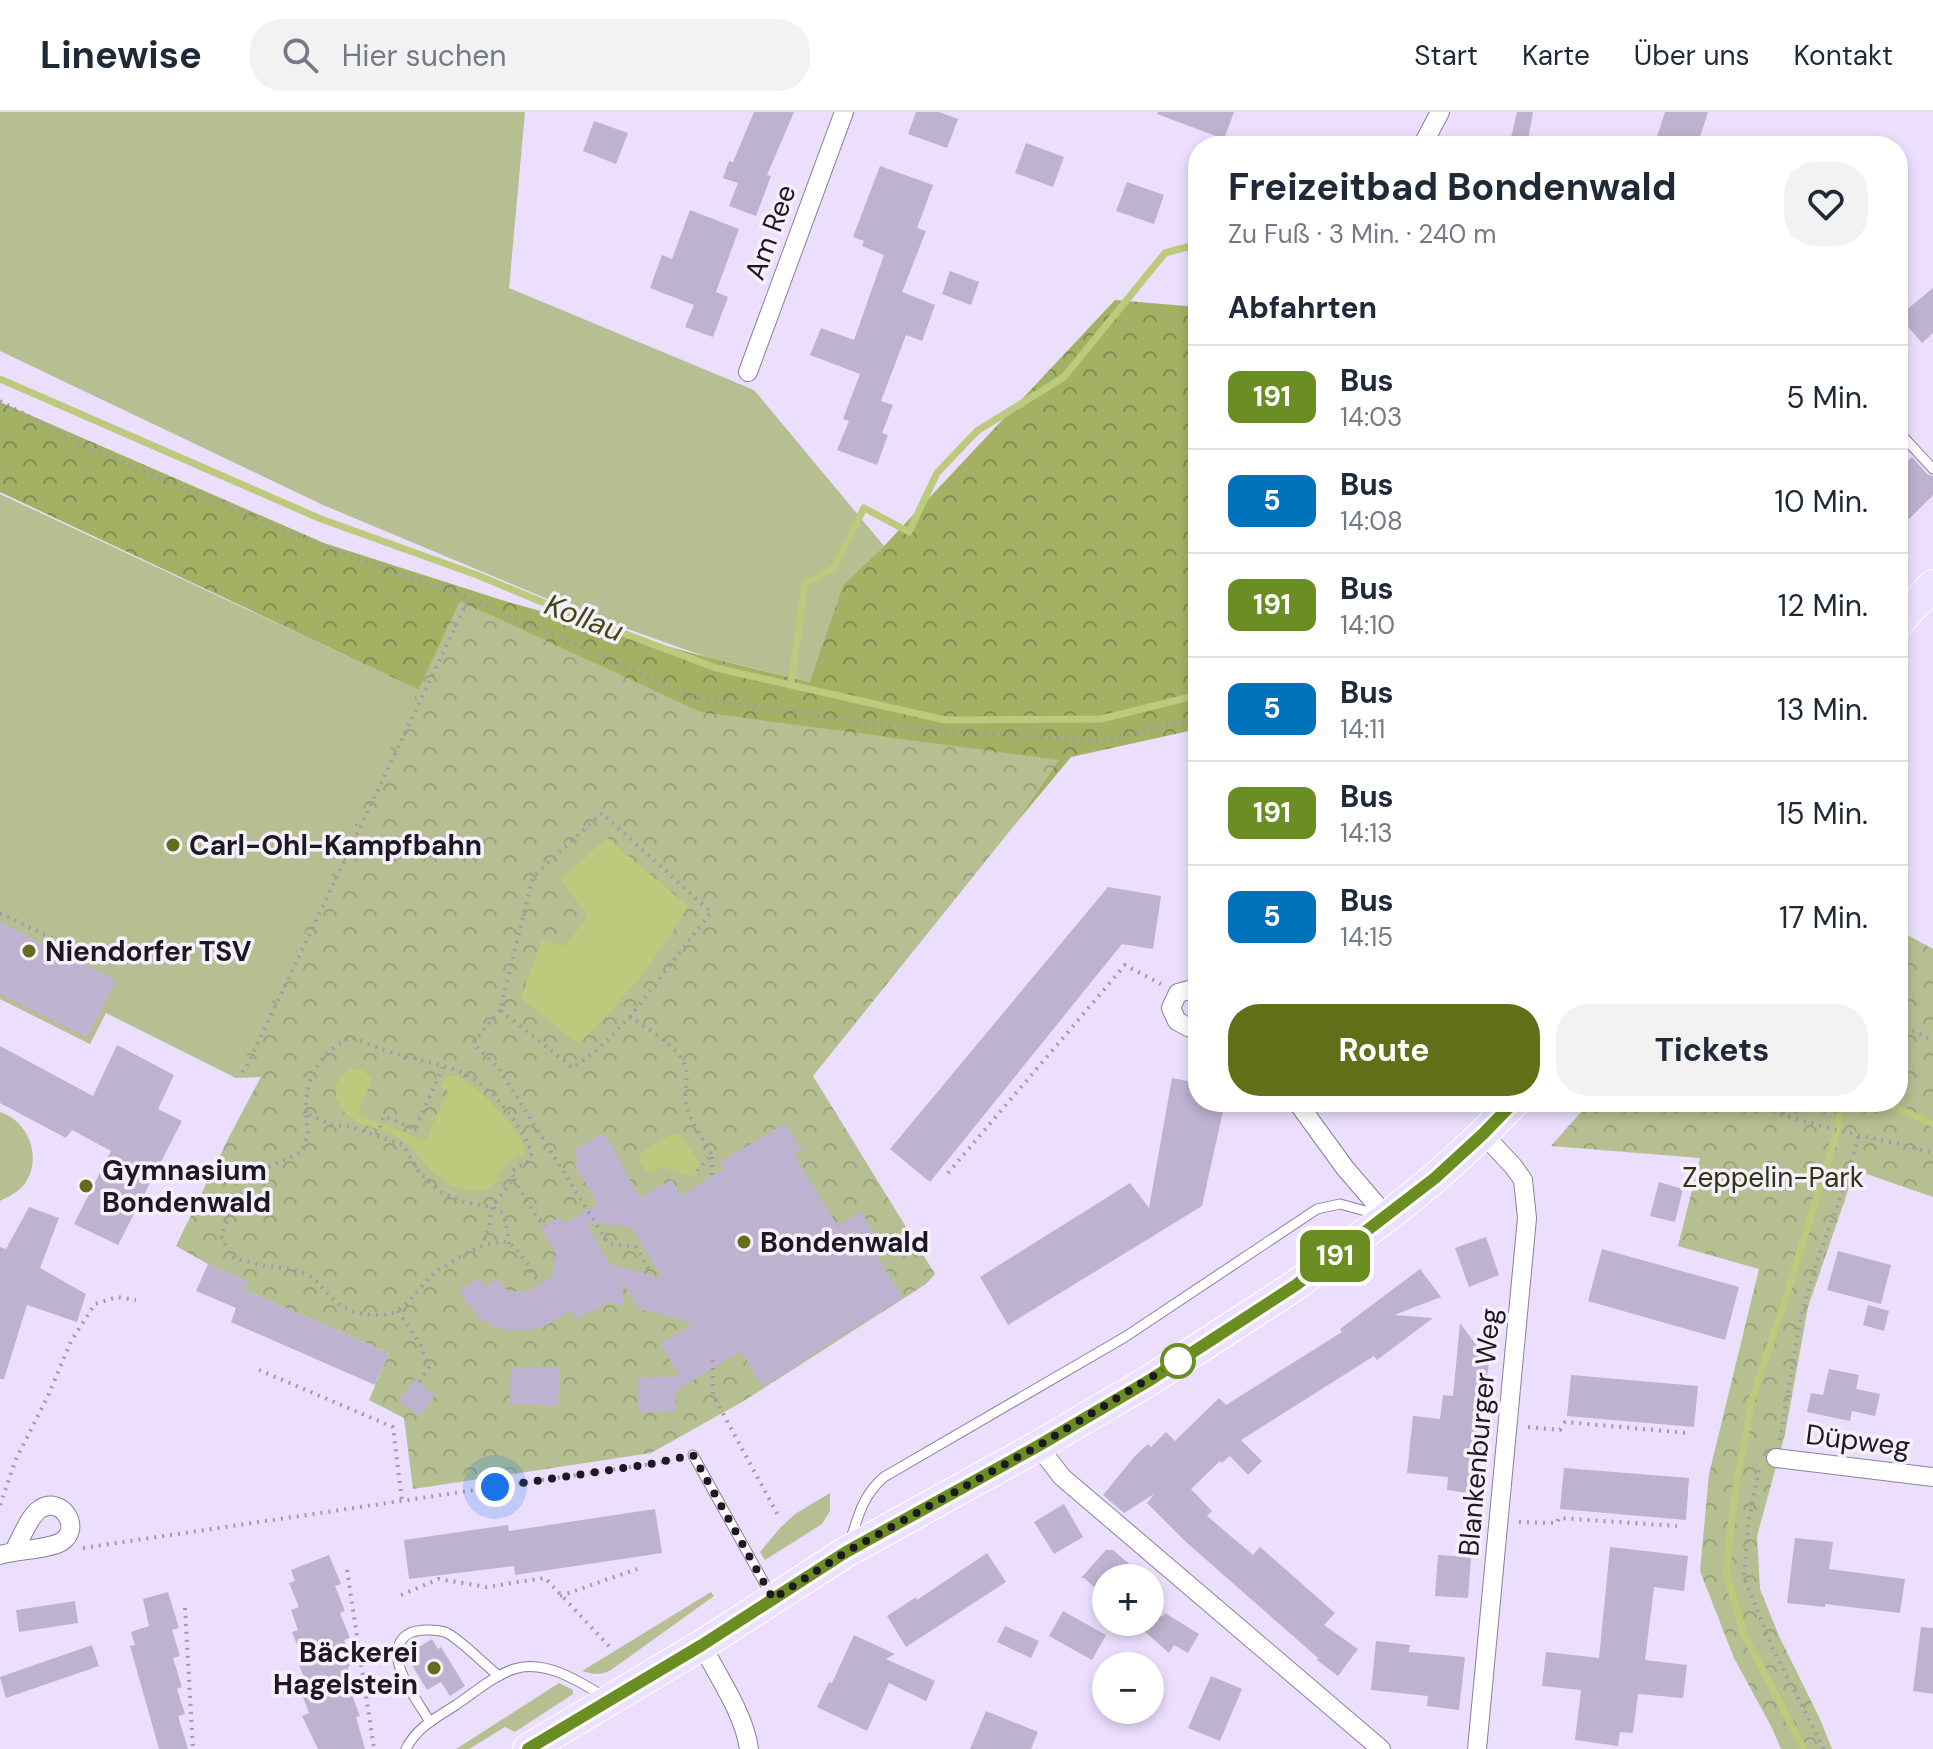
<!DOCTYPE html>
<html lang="de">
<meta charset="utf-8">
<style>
body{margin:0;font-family:"DM Sans",sans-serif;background:#f2f2f3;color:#1f2937;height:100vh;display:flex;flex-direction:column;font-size:30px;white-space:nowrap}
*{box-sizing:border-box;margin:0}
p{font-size:26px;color:#747a83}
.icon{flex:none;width:44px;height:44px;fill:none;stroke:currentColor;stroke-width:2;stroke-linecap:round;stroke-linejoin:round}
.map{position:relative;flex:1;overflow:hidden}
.sheet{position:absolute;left:1188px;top:24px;width:720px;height:976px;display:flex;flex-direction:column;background:#fff;border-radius:32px;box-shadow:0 4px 12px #0003}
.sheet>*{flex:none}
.badge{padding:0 16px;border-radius:12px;font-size:28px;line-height:52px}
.buttons{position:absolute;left:1092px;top:1452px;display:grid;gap:16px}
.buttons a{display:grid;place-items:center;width:72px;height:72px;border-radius:50%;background:#fff;box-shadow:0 4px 12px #0003;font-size:40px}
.you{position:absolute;width:40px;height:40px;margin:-20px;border:6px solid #fff;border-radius:50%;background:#1a73e8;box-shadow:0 0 0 12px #1a73e833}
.map>.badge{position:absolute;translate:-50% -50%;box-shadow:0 0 0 4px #fff}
h2{padding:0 40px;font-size:30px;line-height:72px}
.round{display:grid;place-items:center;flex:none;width:84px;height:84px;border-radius:32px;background:#f2f2f3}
.summary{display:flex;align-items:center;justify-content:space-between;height:136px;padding:0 40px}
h1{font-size:38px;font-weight:700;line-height:60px}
.cta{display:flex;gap:16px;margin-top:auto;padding:16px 40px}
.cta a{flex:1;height:92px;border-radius:32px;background:#626e18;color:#fff;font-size:32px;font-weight:700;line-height:92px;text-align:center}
.cta a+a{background:#f2f2f3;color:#1f2937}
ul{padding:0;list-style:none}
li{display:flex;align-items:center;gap:24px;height:104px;padding:0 40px;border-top:2px solid #e0e1e3}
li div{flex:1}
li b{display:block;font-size:30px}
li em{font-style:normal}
li .badge{min-width:88px;font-weight:700;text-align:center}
header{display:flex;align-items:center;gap:48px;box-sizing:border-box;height:112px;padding:0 40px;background:#fff;border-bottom:2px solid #e0e1e3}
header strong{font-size:38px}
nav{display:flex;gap:44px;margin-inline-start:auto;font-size:28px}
.search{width:560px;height:72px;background:#f2f2f3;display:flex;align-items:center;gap:20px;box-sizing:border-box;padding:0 28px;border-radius:32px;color:#747a83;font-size:30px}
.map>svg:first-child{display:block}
</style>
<header>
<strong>Linewise</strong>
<div class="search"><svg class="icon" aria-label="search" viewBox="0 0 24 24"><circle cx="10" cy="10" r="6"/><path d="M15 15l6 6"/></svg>Hier suchen</div>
<nav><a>Start</a><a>Karte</a><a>Über uns</a><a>Kontakt</a></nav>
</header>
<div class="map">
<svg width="1933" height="1637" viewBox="0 0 1933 1637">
<defs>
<pattern id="forest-crowns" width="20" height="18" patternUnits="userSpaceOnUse" patternTransform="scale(2)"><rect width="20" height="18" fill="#a2b164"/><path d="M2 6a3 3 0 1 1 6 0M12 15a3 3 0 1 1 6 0" fill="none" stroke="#838f52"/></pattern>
<pattern id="park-crowns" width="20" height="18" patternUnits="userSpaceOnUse" patternTransform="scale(2)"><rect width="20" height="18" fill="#b5bf91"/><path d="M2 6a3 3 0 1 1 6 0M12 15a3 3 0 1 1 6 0" fill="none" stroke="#9ba47d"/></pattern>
</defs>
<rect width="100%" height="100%" fill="#ebdffd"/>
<g fill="#b5bf91">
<path d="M0,0H525L509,176L754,278L884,434L843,473L811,570L706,545L569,496L323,393L0,239Z"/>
<path d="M0,382L420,578L236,966L106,901L90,932L0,887Z"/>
<path d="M0,1000C28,1009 42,1044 26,1070C20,1079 10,1084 0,1089Z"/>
<path d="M830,1381V1399L822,1412L765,1448L760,1440L780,1416L795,1402Z"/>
<path d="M711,1480L714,1484L611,1558C600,1564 593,1562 582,1559Z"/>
<path d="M559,1571L573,1578V1582L515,1620L505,1615L469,1637H456Z"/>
</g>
<path fill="url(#forest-crowns)" d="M1115,188L1198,195V617L1071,645L1017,710L430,583L0,380V290L324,431L508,490L706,545L810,570L843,473L884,434Z"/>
<g fill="url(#park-crowns)">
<path d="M460,489L701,600L1059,648L1017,710L813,964L935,1162L926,1172L742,1290L651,1341L413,1377L404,1306L369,1288L389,1241L244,1178L247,1169L208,1152L176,1134L230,1023L261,965L236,966Z"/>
<path d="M1898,818L1933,837V1085L1855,1058L1808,1195L1785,1322L1757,1424L1760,1477L1779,1524L1820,1607L1832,1637H1781L1772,1616L1734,1546L1700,1459L1709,1362L1759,1157L1678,1134L1700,1046L1551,1034L1590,990H1898Z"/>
</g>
<g fill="#bbca7d">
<path d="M607,726L688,794C659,846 621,891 578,932L521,886L542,827L565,834L588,804L560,767Z"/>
<path d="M348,956L363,958L372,968L358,1002L425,1029L448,979L440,975L447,964H458L482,981L520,1023L523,1034L524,1045L517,1042L497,1064L501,1068L484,1078H464L450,1073L436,1064L408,1032L392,1022L356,1010L345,1001L336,986V972Z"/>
<path d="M673,1021L683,1025L699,1050L696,1065L661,1055L653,1061L645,1058L639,1051L641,1041Z"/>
</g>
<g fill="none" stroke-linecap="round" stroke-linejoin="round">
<g stroke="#bbca7d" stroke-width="7">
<path d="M0,267L321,407L477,463L559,497L716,556L945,608L1101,607L1198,583"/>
<path d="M791,573L805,471L834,456L864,396L909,420L937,361L977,319L1064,265L1165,141L1198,132"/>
<path d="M1883,990L1933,1012"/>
<path d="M1804,1637L1744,1522L1726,1460L1735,1381L1752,1287L1784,1191L1835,1026L1840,1001L1839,990"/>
</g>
</g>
<g fill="#bdb2cf" fill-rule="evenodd">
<path d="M754,0H794L767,63L771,64L756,104L729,94L738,71L723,66L729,49L733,50Z"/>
<path d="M916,0H939L958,7L947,36L908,22Z"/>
<path d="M1158,0H1234L1224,27L1157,2Z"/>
<path d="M1517,0H1533L1527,34H1509Z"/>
<path d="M1665,0H1708L1697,34H1654Z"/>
<path d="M594,9L628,21L616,52L583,39Z"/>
<path d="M1026,31L1064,45L1053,75L1015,61Z"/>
<path d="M880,54L933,73L917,116L926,119L902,180L935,193L922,229L906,223L881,289L893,293L882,321L888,323L877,353L837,338L849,309L843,307L860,262L810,243L821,216L854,228L884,143L862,134L864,129L853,125Z"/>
<path d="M1127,70L1164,83L1154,112L1116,99Z"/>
<path d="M690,98L739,117L716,180L728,185L713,225L685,215L694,193L650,176L662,143L672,147Z"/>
<path d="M950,159L979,170L971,193L942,182Z"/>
<path d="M1933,176V221L1922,231L1899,204Z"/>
<path d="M1912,345L1927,362L1933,364V383L1909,407L1898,397V359Z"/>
<path d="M1108,775L1161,784L1153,837L1122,832L930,1070L890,1037Z"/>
<path d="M0,810L116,868L87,926L0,882Z"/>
<path d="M117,933L174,963L158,997L182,1009L118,1133L74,1112L111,1039L72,1018L66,1026L0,991V934L93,984Z"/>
<path d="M1172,966L1198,971V990H1225L1202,1094L1008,1213L980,1165L1130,1071L1149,1096Z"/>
<path d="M785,1011L802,1038L794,1043L838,1114L861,1100L880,1132L872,1136L903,1186L797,1252L798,1254L763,1275L741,1239L676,1279V1299L639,1301L637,1266L680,1264L660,1232L694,1211L639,1197L622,1170L624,1194L611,1190L573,1208V1198L540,1217L538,1214L529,1219L513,1217L512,1219L492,1215L493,1211L480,1208L473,1195L470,1196L460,1177L479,1166L485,1175L499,1167L504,1177L523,1181L552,1165L556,1142L541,1116L559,1105L564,1111L598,1092L574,1052L579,1046L574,1038L604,1021L640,1086L672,1067L680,1084L724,1057L720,1050ZM587,1111L631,1115L663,1166L609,1152Z"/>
<path d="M1659,1070L1683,1077L1675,1110L1650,1104Z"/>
<path d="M29,1095L59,1106L40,1156L86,1182L77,1210L27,1193L4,1267H0V1135L6,1137Z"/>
<path d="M1486,1125L1499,1163L1469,1175L1455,1136Z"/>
<path d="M1602,1137L1739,1175L1725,1228L1588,1189Z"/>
<path d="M1838,1139L1891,1153L1881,1192L1827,1178Z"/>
<path d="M208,1152L248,1169L244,1178L389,1241L375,1273L231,1210L236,1196L196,1179Z"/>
<path d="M1420,1157L1441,1185L1394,1203L1433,1206L1377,1248L1374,1244L1241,1328L1262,1349L1248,1363L1230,1344L1222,1351L1220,1349L1191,1377L1212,1399L1207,1404L1253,1443L1260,1435L1335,1501L1324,1513L1358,1537L1338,1564L1317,1548L1318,1546L1186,1430L1147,1391L1154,1382L1124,1401L1103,1383L1135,1344L1148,1332L1151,1335L1166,1320L1175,1329L1219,1286L1226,1293L1342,1220L1340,1217Z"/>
<path d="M1868,1193L1889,1199L1884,1219L1863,1213Z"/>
<path d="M1460,1211L1489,1250L1487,1265H1483L1476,1328H1483L1477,1382L1447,1378L1448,1365L1407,1361L1413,1304L1440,1307L1443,1283L1453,1284Z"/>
<path d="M511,1255L560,1256L558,1294L509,1292Z"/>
<path d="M1829,1257L1859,1263L1856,1277L1880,1282L1875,1304L1852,1299L1850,1309L1807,1300L1811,1281L1823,1283Z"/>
<path d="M1571,1263L1698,1274L1694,1315L1567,1304Z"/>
<path d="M415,1268L435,1284L419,1304L399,1288Z"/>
<path d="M1564,1356L1689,1366L1686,1408L1560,1397Z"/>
<path d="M1064,1392L1083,1425L1054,1442L1034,1410Z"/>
<path d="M655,1397L662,1441L515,1463L514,1454L409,1467L404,1428L508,1413L509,1419Z"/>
<path d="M1795,1426L1833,1430L1829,1457L1905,1467L1900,1501L1825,1492V1495L1787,1491Z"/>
<path d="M1610,1435L1688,1444L1684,1479L1654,1475L1645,1548L1687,1553L1683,1586L1638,1582L1633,1621L1620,1620L1618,1634L1575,1628L1581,1578L1542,1574L1546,1540L1599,1546Z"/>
<path d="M1106,1438H1113L1134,1456L1125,1466H1106V1486L1084,1466H1081Z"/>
<path d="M987,1441L1006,1470L906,1535L887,1504L916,1485L917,1488Z"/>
<path d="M329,1443L341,1472L335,1474L345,1499L340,1501L350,1526L344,1528L353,1552L348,1555L358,1581L352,1583L360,1604L356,1605L365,1637H318L302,1604L309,1601L299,1574L306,1571L298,1550L303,1548L292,1520L298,1518L291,1498L299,1495L289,1471L295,1469L291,1458Z"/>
<path d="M1438,1443L1471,1445L1468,1486L1435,1484Z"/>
<path d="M168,1480L179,1516L172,1518L180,1544L173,1546L182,1575L177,1577L185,1602L178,1604L188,1637H159L130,1534L135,1533L131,1520L149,1514L143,1487Z"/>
<path d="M75,1489L78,1511L19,1520L16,1498Z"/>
<path d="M1150,1498L1162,1505L1165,1501L1199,1522L1188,1541L1174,1533L1169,1541L1134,1510H1150Z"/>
<path d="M1063,1499L1106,1523L1092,1548L1049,1524Z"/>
<path d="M1005,1514L1039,1529L1031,1546L997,1530Z"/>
<path d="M1921,1515L1933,1516V1582L1913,1579Z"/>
<path d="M854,1523L895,1542L886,1547L935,1569L926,1589L889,1571L867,1619L817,1595L829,1570L832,1571Z"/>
<path d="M432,1527L438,1537L441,1535L465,1574L450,1584L441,1570L427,1578L406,1543Z"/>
<path d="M1376,1529L1410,1533L1409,1540L1465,1545L1459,1598L1427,1594L1428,1584L1371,1578Z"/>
<path d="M92,1533L99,1554L6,1586L0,1565Z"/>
<path d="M1211,1564L1242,1577L1220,1629L1188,1616Z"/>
<path d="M986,1599L1038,1620L1031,1637H970Z"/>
</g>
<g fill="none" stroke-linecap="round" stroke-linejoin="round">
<g stroke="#8a809b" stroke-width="11">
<g id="service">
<path d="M1898,319L1933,357"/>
<path d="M693,1343L771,1483"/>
<path d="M850,1430C858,1404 863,1383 884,1365L1125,1225L1317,1097L1340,1092L1380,1103"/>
<path d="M430,1610C418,1589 379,1541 408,1522C417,1517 435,1517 445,1520C458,1525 486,1554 499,1564"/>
<path d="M406,1637C416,1616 437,1605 456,1593C474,1581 493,1564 514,1557C545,1547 581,1570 606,1586"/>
</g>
</g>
<g stroke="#8a809b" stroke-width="20">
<g id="minor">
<path d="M1422,34L1440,0"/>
<path d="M748,260L844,0"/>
<path d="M1198,880L1193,877L1178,881L1171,896L1177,909L1188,915L1198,916"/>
<path d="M1297,990L1345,1056L1387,1105"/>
<path d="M1038,1334L1062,1365L1381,1637"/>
<path d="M1776,1346L1933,1365"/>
<path d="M0,1443C16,1438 49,1437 61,1430C83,1417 62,1383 40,1397C30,1403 20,1428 14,1439"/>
<path d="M702,1533C718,1565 744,1601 749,1637"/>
<path d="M1477,1637L1527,1106L1523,1068L1513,1054L1483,1022"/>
</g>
</g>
<g stroke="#fff" stroke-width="32">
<g id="primary">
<path d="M1898,511L1933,473"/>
<path d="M528,1637L702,1533L846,1440L1038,1334L1150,1268L1296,1173L1387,1105L1435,1066L1483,1022L1514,990"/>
</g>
</g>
<g stroke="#a299b0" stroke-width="4" stroke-dasharray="2 6" stroke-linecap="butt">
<path d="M0,289L81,332L119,349L321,434L469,486L696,586L902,616L1100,629L1198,606"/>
<path d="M0,801L68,834"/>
<path d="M500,898L473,931L500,958L608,1131L636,1135L650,1159"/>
<path d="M630,905L711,800L602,701L533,765L500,898L573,956L597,938L630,905C646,916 674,932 683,949C691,965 683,977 686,992C690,1010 703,1027 712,1043"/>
<path d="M1898,911L1933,929"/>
<path d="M242,960L247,954L469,486"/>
<path d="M1751,990C1809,1016 1872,1024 1933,1041"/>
<path d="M306,1001C305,964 320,943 350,925C365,930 381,938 397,942C417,948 438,951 458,959C491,972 518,1009 532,1041L528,1049L511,1060L514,1067L492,1095L489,1114L482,1133"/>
<path d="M377,1023L384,1004L415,1017L443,955"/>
<path d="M697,1059L712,1043V1064"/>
<path d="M948,1061L1125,853L1161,872"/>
<path d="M514,1067L536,1104L545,1114"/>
<path d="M509,1132L505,1106L501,1100L492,1095L464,1090L442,1081L420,1062L403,1033L351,1015L331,1013L306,1001L308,1023L301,1040L264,1057L236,1088L221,1124L231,1145C242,1148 254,1152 266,1154C282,1156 294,1156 308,1163C316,1167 320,1174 326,1180C342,1198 357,1203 380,1203C405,1204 416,1177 432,1163C446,1152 493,1122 510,1132C521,1139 532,1160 539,1172"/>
<path d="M398,1199L419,1230L429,1255L419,1271"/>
<path d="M713,1248V1283L780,1407"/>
<path d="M259,1258L393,1315L402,1389"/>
<path d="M1528,1315L1560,1318L1565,1310L1688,1321"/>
<path d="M1780,1328L1800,1209L1817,1149L1845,1072L1859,1023"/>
<path d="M1759,1358L1748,1411L1744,1465L1772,1535L1824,1637"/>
<path d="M0,1393L16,1347L48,1284L71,1229L95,1192L117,1185L136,1188"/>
<path d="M1519,1410L1557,1411L1559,1406L1677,1414"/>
<path d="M83,1436L651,1352L679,1346"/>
<path d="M347,1458L374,1637"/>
<path d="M401,1483L439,1467L486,1475L545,1466L609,1534"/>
<path d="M560,1484L637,1457"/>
<path d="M185,1496L193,1637"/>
</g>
<use href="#service" stroke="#fff" stroke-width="9"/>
<use href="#minor" stroke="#fff" stroke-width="18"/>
<use href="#primary" stroke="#ece1fe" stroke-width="30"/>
</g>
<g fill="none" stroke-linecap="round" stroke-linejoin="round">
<g stroke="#fff" stroke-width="18">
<path id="line" d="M528,1637L702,1533L846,1440L1038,1334L1150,1268L1296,1173L1435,1066L1483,1022L1514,990"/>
</g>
<use href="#line" stroke="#6b8e23" stroke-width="12"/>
<path stroke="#1d1923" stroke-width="8" stroke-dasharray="0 14.4" d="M495,1375L651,1352L693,1343L773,1487L846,1440L1038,1334L1178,1249"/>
</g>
<g fill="#626e18" stroke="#f5f0fc" stroke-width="3">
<circle cx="173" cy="733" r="8"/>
<circle cx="29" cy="839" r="8"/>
<circle cx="86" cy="1074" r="8"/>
<circle cx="744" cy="1130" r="8"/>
<circle cx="434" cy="1556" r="8"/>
</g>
<circle fill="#fff" stroke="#6b8e23" stroke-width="4" cx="1178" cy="1249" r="16"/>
<g text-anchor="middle" stroke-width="7" stroke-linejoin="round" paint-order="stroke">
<g font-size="28" fill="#1d1923" stroke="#f5f0fc">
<text transform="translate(770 120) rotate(-70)" y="10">Am Ree</text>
<text transform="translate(1479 1320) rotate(-85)" y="10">Blankenburger Weg</text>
<text transform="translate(1858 1328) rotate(7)" y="10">Düpweg</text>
</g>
<g font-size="28" font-weight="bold" fill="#1d1923" stroke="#f5f0fc" text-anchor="start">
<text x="189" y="743">Carl-Ohl-Kampfbahn</text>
<text x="45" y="849">Niendorfer TSV</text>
<text x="102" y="1068">Gymnasium<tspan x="102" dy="32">Bondenwald</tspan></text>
<text x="760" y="1140">Bondenwald</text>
<text x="418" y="1550" text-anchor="end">Bäckerei<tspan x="418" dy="32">Hagelstein</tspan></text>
</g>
<g font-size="28" fill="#2f3513" stroke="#f5f0fc">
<text x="1773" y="1075">Zeppelin-Park</text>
</g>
<g font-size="30" font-style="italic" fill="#3f480e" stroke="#f5f0fc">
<text transform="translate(584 506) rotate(21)" y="10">Kollau</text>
</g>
</g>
</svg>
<div class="buttons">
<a>+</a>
<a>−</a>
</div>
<div class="you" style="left:495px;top:1375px"></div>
<b class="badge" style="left:1335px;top:1144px;background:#6b8e23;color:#fff">191</b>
<section class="sheet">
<div class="summary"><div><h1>Freizeitbad Bondenwald</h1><p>Zu Fuß · 3 Min. · 240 m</p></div><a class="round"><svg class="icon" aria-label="heart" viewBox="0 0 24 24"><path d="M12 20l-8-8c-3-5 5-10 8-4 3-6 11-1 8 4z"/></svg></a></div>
<h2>Abfahrten</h2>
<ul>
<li><span class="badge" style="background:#6b8e23;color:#fff">191</span><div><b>Bus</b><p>14:03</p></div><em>5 Min.</em></li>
<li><span class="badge" style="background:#0072bc;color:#fff">5</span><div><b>Bus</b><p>14:08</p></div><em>10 Min.</em></li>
<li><span class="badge" style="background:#6b8e23;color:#fff">191</span><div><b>Bus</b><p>14:10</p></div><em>12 Min.</em></li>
<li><span class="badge" style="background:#0072bc;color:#fff">5</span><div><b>Bus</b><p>14:11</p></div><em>13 Min.</em></li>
<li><span class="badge" style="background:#6b8e23;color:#fff">191</span><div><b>Bus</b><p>14:13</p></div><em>15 Min.</em></li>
<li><span class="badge" style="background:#0072bc;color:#fff">5</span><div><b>Bus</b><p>14:15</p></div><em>17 Min.</em></li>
</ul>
<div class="cta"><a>Route</a><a>Tickets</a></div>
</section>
</div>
